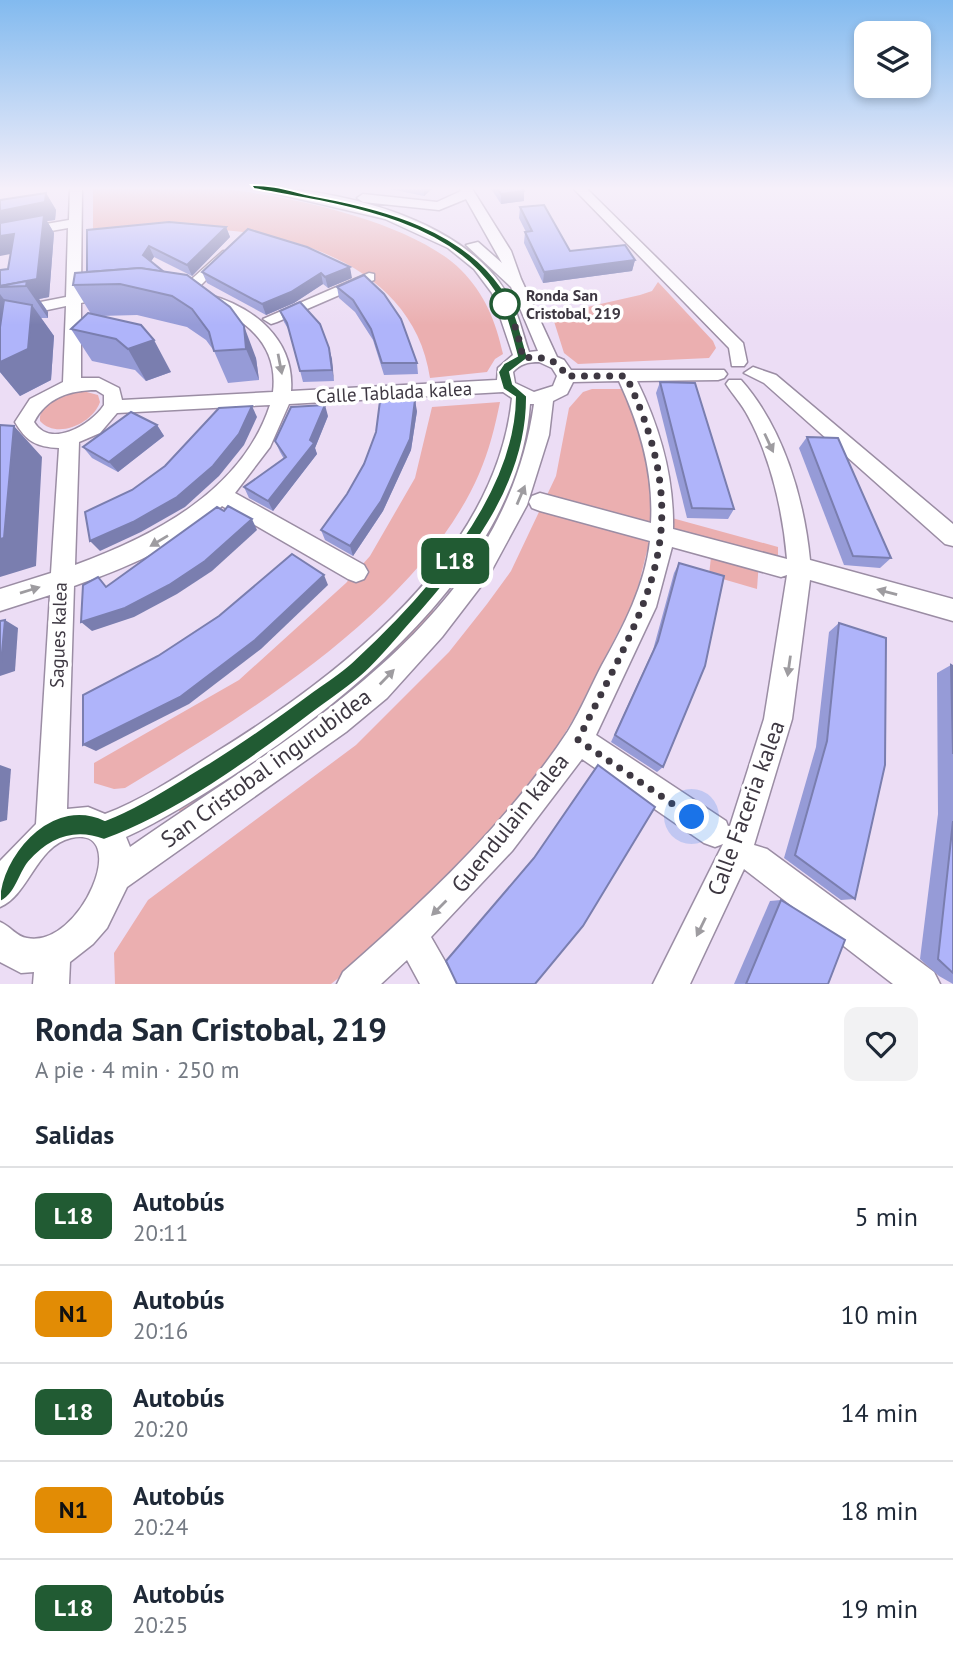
<!DOCTYPE html>
<html lang="es">
<meta charset="utf-8">
<style>
body{margin:0;font-family:"PT Sans",sans-serif;background:#f2f2f3;color:#1f2937;height:100vh;display:flex;flex-direction:column;font-size:26px;white-space:nowrap}
*{box-sizing:border-box;margin:0}
p{font-size:23px;color:#747a83}
.icon{flex:none;width:38px;height:38px;fill:none;stroke:currentColor;stroke-width:2;stroke-linecap:round;stroke-linejoin:round}
.map{position:relative;height:984px;overflow:hidden}
.panel{display:flex;flex-direction:column;background:#fff;flex:1}
.panel>*{flex:none}
.badge{padding:0 14px;border-radius:10px;font-size:24px;line-height:46px}
.controls{position:absolute;left:854px;top:21px;display:grid;gap:14px}
.controls a{display:grid;place-items:center;width:77px;height:77px;border-radius:14px;background:#fff;box-shadow:0 4px 10px #0003;font-size:35px}
.you{position:absolute;width:35px;height:35px;margin:-18px;border:5px solid #fff;border-radius:50%;background:#1a73e8;box-shadow:0 0 0 10px #1a73e833}
.map>.badge{position:absolute;translate:-50% -50%;box-shadow:0 0 0 4px #fff}
h2{padding:0 35px;font-size:26px;line-height:63px}
.round{display:grid;place-items:center;flex:none;width:74px;height:74px;border-radius:14px;background:#f2f2f3}
.summary{display:flex;align-items:center;justify-content:space-between;height:119px;padding:0 35px}
h1{font-size:33px;font-weight:600;line-height:52px}
ul{padding:0;list-style:none}
li{display:flex;align-items:center;gap:21px;height:98px;padding:0 35px;border-top:2px solid #e0e1e3}
li div{flex:1}
li b{display:block;font-size:26px}
li em{font-style:normal}
li .badge{min-width:77px;font-weight:700;text-align:center}
.map>svg:first-child{display:block}
</style>
<div class="map">
<svg width="953" height="984" viewBox="0 0 953 984">
<rect width="100%" height="100%" fill="#ecddf5"/>
<g fill="#ebafb0">
<path d="M93,187C128,187 164,185 200,187C271,191 410,219 461,270C485,294 496,322 503,354L495,359L487,372L430,378C414,266 288,227 189,229C157,230 125,234 93,236Z"/>
<path d="M658,282L713,341L716,348L709,358L578,364L564,353L552,315L640,295L652,291Z"/>
<path d="M592,389H626L637,413L655,501L650,539L635,599L574,718L548,761L514,806L427,898L369,954L331,984H115L114,953L148,900L356,745L449,652L487,604L511,571L556,476L569,408L583,392Z"/>
<path d="M79,390L98,395L100,402C93,423 57,440 40,421C38,401 63,394 79,390Z"/>
<path d="M500,402C495,427 489,451 479,474C421,608 246,715 125,788L114,789L94,783V763L239,680L346,583L370,556L415,478L432,407Z"/>
<path d="M672,518L778,547V560L670,531Z"/>
<path d="M712,548L759,561L757,589L709,575Z"/>
<path d="M430,608L434,611L374,674L340,703L182,818L179,810L337,697Z"/>
</g>
<g fill="none" stroke-linecap="round" stroke-linejoin="round">
<g stroke="#9b8da4" stroke-width="3">
<g id="minor">
<path d="M70,187H82L81,294L108,288L116,293L113,296L81,303V378H99L119,388L122,400L273,392C279,343 243,316 201,302L198,299L206,294C253,306 295,339 291,391L497,380L498,368L513,355L492,293L474,269L448,248L385,219L248,187C332,187 459,216 506,292C518,310 522,332 529,352L538,351L511,287L466,245L478,242L502,263L466,199L439,210L363,202L357,198L363,194L437,202L461,191L459,187H471L511,251L521,279L557,357L564,360L571,370H724L727,374L724,378L718,380L637,381C660,428 674,476 673,529L787,559C783,512 771,458 748,416C742,404 733,395 726,384L729,380H741C783,427 804,498 810,560L953,599V621L810,580L792,719L754,845L767,849L934,972L940,984H893L744,869L690,984H653L723,844L715,847L704,843L582,759L512,851L431,937L458,984H420L407,960L381,984H337L343,972C425,900 508,822 568,731C581,710 591,686 602,665C624,626 645,585 650,541L540,511L532,508L529,502L532,496L540,493L651,523C654,473 640,426 619,381L573,382L567,394L553,401L549,435L527,505L488,577L442,637L387,698L346,732L127,887L107,928L93,944L70,962L69,984H33L34,972L21,973L0,962V922C10,926 17,937 27,938C81,949 133,824 71,838C36,846 29,895 0,907V861L36,824L50,595L0,611V589L51,573L59,448C36,447 26,441 15,422L30,399L63,382L66,306L0,320V310L66,297L68,228L0,240V232L69,220ZM539,362L552,368L557,376L553,386L534,392L515,383L513,372C520,364 528,362 539,362ZM96,390L104,395V405C91,425 50,449 34,422C46,398 70,390 96,390ZM503,392L512,398C496,555 341,675 216,752C180,775 144,799 105,814L88,807L67,809L74,586C126,568 181,545 222,506L348,579L356,582L364,579L368,572L364,565L235,493L270,447L289,404ZM530,404H534C503,623 293,733 130,847L126,837C163,820 197,798 232,776C355,696 519,562 530,404ZM270,405C242,491 154,536 75,565L79,442L100,433L117,413ZM672,547L781,577L787,575L764,719L729,829L726,821L596,735L656,607Z"/>
<path d="M572,187H585L743,343L747,362L744,366H732L729,348Z"/>
<path d="M223,251L228,252V258L195,291H185V285Z"/>
<path d="M369,273L374,274V280L277,322L271,324L263,319Z"/>
<path d="M753,367L776,375L953,524V546L945,544L764,383L744,373Z"/>
</g>
</g>
<use href="#minor" fill="#fff" fill-rule="evenodd"/>
</g>
<g fill="#969bd7">
<path d="M380,187H434L424,196Z"/>
<path d="M490,187H522L524,201L501,204Z"/>
<path d="M46,193L56,210L55,220L47,221L54,233L49,297L39,299L48,312V318H41L54,336L51,380L20,396L0,372V270L8,269L11,254Z"/>
<path d="M520,207L570,251L635,260L632,271L543,283L524,243L525,232H526L519,218Z"/>
<path d="M226,227L230,237L192,276L154,257L151,261L256,358L259,380L228,383L214,351L206,340L187,327L137,315L100,316L171,372L146,381L135,370L92,361L71,329L91,314L73,285L87,272V230Z"/>
<path d="M248,229L352,278L328,288L323,284L294,303L266,315L207,283L202,272Z"/>
<path d="M364,275L417,363L418,374L384,375L373,340L355,312L339,298L337,287Z"/>
<path d="M280,311L329,348L334,381L303,382L290,332L284,322Z"/>
<path d="M660,382L734,509L728,519L687,518L656,393Z"/>
<path d="M417,411L411,450L383,511L353,556L325,540L321,530Z"/>
<path d="M328,416L315,448L317,454L273,511L249,498L244,487L284,459L280,452L275,441Z"/>
<path d="M157,425L164,436L118,472L92,458L83,447Z"/>
<path d="M807,437L891,558L880,568L844,565L799,448Z"/>
<path d="M679,563L663,767L657,772L611,742L653,650L674,573Z"/>
<path d="M839,623L855,899L841,900L784,858L816,747L829,632Z"/>
<path d="M951,665L953,666V984L939,976L920,959L938,814L937,673Z"/>
<path d="M781,900L828,984H734L770,901Z"/>
</g>
<g fill="#7a7eaf">
<path d="M424,187H434L424,196Z"/>
<path d="M524,191V201L501,204V194Z"/>
<path d="M46,193L56,210L55,220L47,221L54,233L49,297L39,299L48,312V318L26,286L0,287L43,222L0,231V211Z"/>
<path d="M226,227L230,237L192,276L187,265Z"/>
<path d="M14,234L26,251L0,256V236Z"/>
<path d="M149,246L154,257L148,266L143,255Z"/>
<path d="M635,260L632,271L543,283L544,272Z"/>
<path d="M350,267L352,278L328,288L325,277Z"/>
<path d="M321,273L323,284L294,303L266,315L262,304Z"/>
<path d="M0,294L9,306L2,307L12,320L0,339Z"/>
<path d="M32,305L54,336L51,380L20,396L0,372V362Z"/>
<path d="M244,326L256,358L259,380L246,349Z"/>
<path d="M154,340L171,372L146,381L128,349Z"/>
<path d="M329,348L332,359L334,381L332,370Z"/>
<path d="M415,400L417,411L411,450L383,511L353,556L350,546Z"/>
<path d="M325,405L328,416L315,448L317,454L273,511L268,501L310,440Z"/>
<path d="M252,406L257,417L244,445L219,476L185,507L141,532L100,551L90,541Z"/>
<path d="M0,424L12,437L14,426L42,457L36,566L0,577Z"/>
<path d="M157,425L164,436L118,472L109,462Z"/>
<path d="M252,519L257,530L212,571L177,594L134,617L92,631L81,622Z"/>
<path d="M324,575L328,585L261,649L189,704L96,751L83,745Z"/>
<path d="M5,620L18,628L15,671L0,676V663Z"/>
<path d="M0,765L11,769L7,820L0,822Z"/>
</g>
<g fill="#afb4fa" stroke="#7a7eaf" stroke-width="2">
<path d="M496,187H522L524,191L501,194Z"/>
<path d="M46,193L45,202L0,211V200Z"/>
<path d="M544,205L570,251L625,245L635,260L544,272L525,232L532,231L520,207Z"/>
<path d="M44,215L37,279L0,286V270L8,269L14,234L0,236V223Z"/>
<path d="M169,222L226,227L187,265L149,246L143,255L164,272L140,268L87,272V230Z"/>
<path d="M248,229L307,247L350,267L325,277L321,273L291,292L262,304L202,272Z"/>
<path d="M140,268L187,275L230,307L244,326L246,349L214,351L209,332L192,309L172,296L120,284L73,285L75,273Z"/>
<path d="M364,275L384,294L401,319L417,363H382L371,329L353,300L337,287Z"/>
<path d="M27,281L26,286L0,287V286Z"/>
<path d="M4,300L32,305L28,349L0,362V327Z"/>
<path d="M300,302L320,324L329,348L332,370L300,371L287,323L280,311Z"/>
<path d="M88,313L141,325L154,340L128,349L116,339L71,329Z"/>
<path d="M660,382L695,383L734,509L692,508Z"/>
<path d="M415,400L410,439L381,501L350,546L321,530L347,494L364,464L376,432L380,401Z"/>
<path d="M325,405L310,440L314,443L268,501L244,487L286,457L275,441L291,407Z"/>
<path d="M252,406L239,434L213,466L177,497L133,522L90,541L85,512L132,490L165,466L219,408Z"/>
<path d="M131,412L157,425L109,462L83,447Z"/>
<path d="M0,425L14,426L4,538L0,539Z"/>
<path d="M807,437L838,438L891,558L853,556Z"/>
<path d="M228,506L252,519L205,561L169,585L125,608L81,622L83,585L98,577L106,587L217,507L224,511Z"/>
<path d="M292,554L324,575L255,640L180,697L83,745V695L158,656L219,616Z"/>
<path d="M679,563L724,576L705,666L663,767L615,735L658,641Z"/>
<path d="M5,620L1,663H0V621Z"/>
<path d="M839,623L886,638L885,765L855,899L795,855L827,741Z"/>
<path d="M951,665L953,666V754Z"/>
<path d="M598,765L655,807L583,926L535,984H457L446,961L534,858Z"/>
<path d="M953,821V973L938,959Z"/>
<path d="M781,900L845,940L828,984H746Z"/>
</g>
<defs><path id="oneway-solid" d="M-6-.8H1V-3.2L6.5 0L1 3.2V.8H-6Z" transform="scale(1.75)"/></defs>
<g fill="#9e9ca0">
<use href="#oneway-solid" transform="translate(280 364) rotate(79)"/>
<use href="#oneway-solid" transform="translate(769 443) rotate(65)"/>
<use href="#oneway-solid" transform="translate(521 495) rotate(-67)"/>
<use href="#oneway-solid" transform="translate(159 541) rotate(149)"/>
<use href="#oneway-solid" transform="translate(30 590) rotate(-17)"/>
<use href="#oneway-solid" transform="translate(887 592) rotate(-165)"/>
<use href="#oneway-solid" transform="translate(789 666) rotate(98)"/>
<use href="#oneway-solid" transform="translate(387 677) rotate(-46)"/>
<use href="#oneway-solid" transform="translate(439 908) rotate(135)"/>
<use href="#oneway-solid" transform="translate(701 927) rotate(116)"/>
</g>
<linearGradient id="sky" x2="0" y2="1"><stop stop-color="#82baef"/><stop offset="0.58" stop-color="#f6f0fa"/><stop offset="1" stop-color="#f6f0fa" stop-opacity="0"/></linearGradient>
<rect width="953" height="325" fill="url(#sky)"/>
<path fill="#215b33" stroke="#fff" stroke-width="2" d="M251,185C273,184 298,193 320,197C385,209 462,230 502,288C516,309 521,334 528,358L510,372L513,384L527,396C528,486 466,562 409,625C395,641 381,658 366,672C349,688 329,700 311,714C248,762 179,812 104,840C75,829 50,838 29,862C19,874 16,895 0,902V891C7,849 54,796 105,820C141,806 173,784 207,764C244,741 278,717 313,691C327,681 343,671 355,659C424,595 514,496 515,397L503,389L498,372L504,363L517,356C511,334 506,311 494,291C446,217 333,204 254,189Z"/>
<g fill="none" stroke-linecap="round" stroke-linejoin="round">
<path stroke="#3e3842" stroke-width="7" stroke-dasharray="0 12.6" d="M505,304L517,331L523,358C540,356 558,358 566,376H626C700,532 647,600 578,740L692,817"/>
</g>
<circle fill="#fff" stroke="#215b33" stroke-width="3.5" cx="505" cy="304" r="14"/>
<g text-anchor="middle" stroke-width="7" stroke-linejoin="round" paint-order="stroke">
<g font-size="16" font-weight="bold" fill="#3e3842" stroke="#fff" text-anchor="start">
<text x="526" y="301">Ronda San<tspan x="526" dy="18">Cristobal, 219</tspan></text>
</g>
<g font-size="19" fill="#3e3842" stroke="#fff">
<text transform="translate(394 392) rotate(-3)" y="7">Calle Tablada kalea</text>
<text transform="translate(58 635) rotate(-88)" y="7">Sagues kalea</text>
</g>
<g font-size="23" fill="#3e3842" stroke="#fff">
<text transform="translate(266 768) rotate(-36)" y="8">San Cristobal ingurubidea</text>
<text transform="translate(746 808) rotate(-70)" y="8">Calle Faceria kalea</text>
<text transform="translate(510 823) rotate(-51)" y="8">Guendulain kalea</text>
</g>
</g>
</svg>
<div class="controls">
<a><svg class="icon" aria-label="layers" viewBox="0 0 24 24"><path d="M12 4l9 5-9 5-9-5zM3 14l9 5 9-5"/></svg></a>
</div>
<div class="you" style="left:692px;top:817px"></div>
<b class="badge" style="left:455px;top:561px;background:#215b33;color:#fff">L18</b>
</div>
<section class="panel">
<div class="summary"><div><h1>Ronda San Cristobal, 219</h1><p>A pie · 4 min · 250 m</p></div><a class="round"><svg class="icon" aria-label="heart" viewBox="0 0 24 24"><path d="M12 20l-8-8c-3-5 5-10 8-4 3-6 11-1 8 4z"/></svg></a></div>
<h2>Salidas</h2>
<ul>
<li><span class="badge" style="background:#215b33;color:#fff">L18</span><div><b>Autobús</b><p>20:11</p></div><em>5 min</em></li>
<li><span class="badge" style="background:#e28c05;color:#111">N1</span><div><b>Autobús</b><p>20:16</p></div><em>10 min</em></li>
<li><span class="badge" style="background:#215b33;color:#fff">L18</span><div><b>Autobús</b><p>20:20</p></div><em>14 min</em></li>
<li><span class="badge" style="background:#e28c05;color:#111">N1</span><div><b>Autobús</b><p>20:24</p></div><em>18 min</em></li>
<li><span class="badge" style="background:#215b33;color:#fff">L18</span><div><b>Autobús</b><p>20:25</p></div><em>19 min</em></li>
</ul>
</section>
